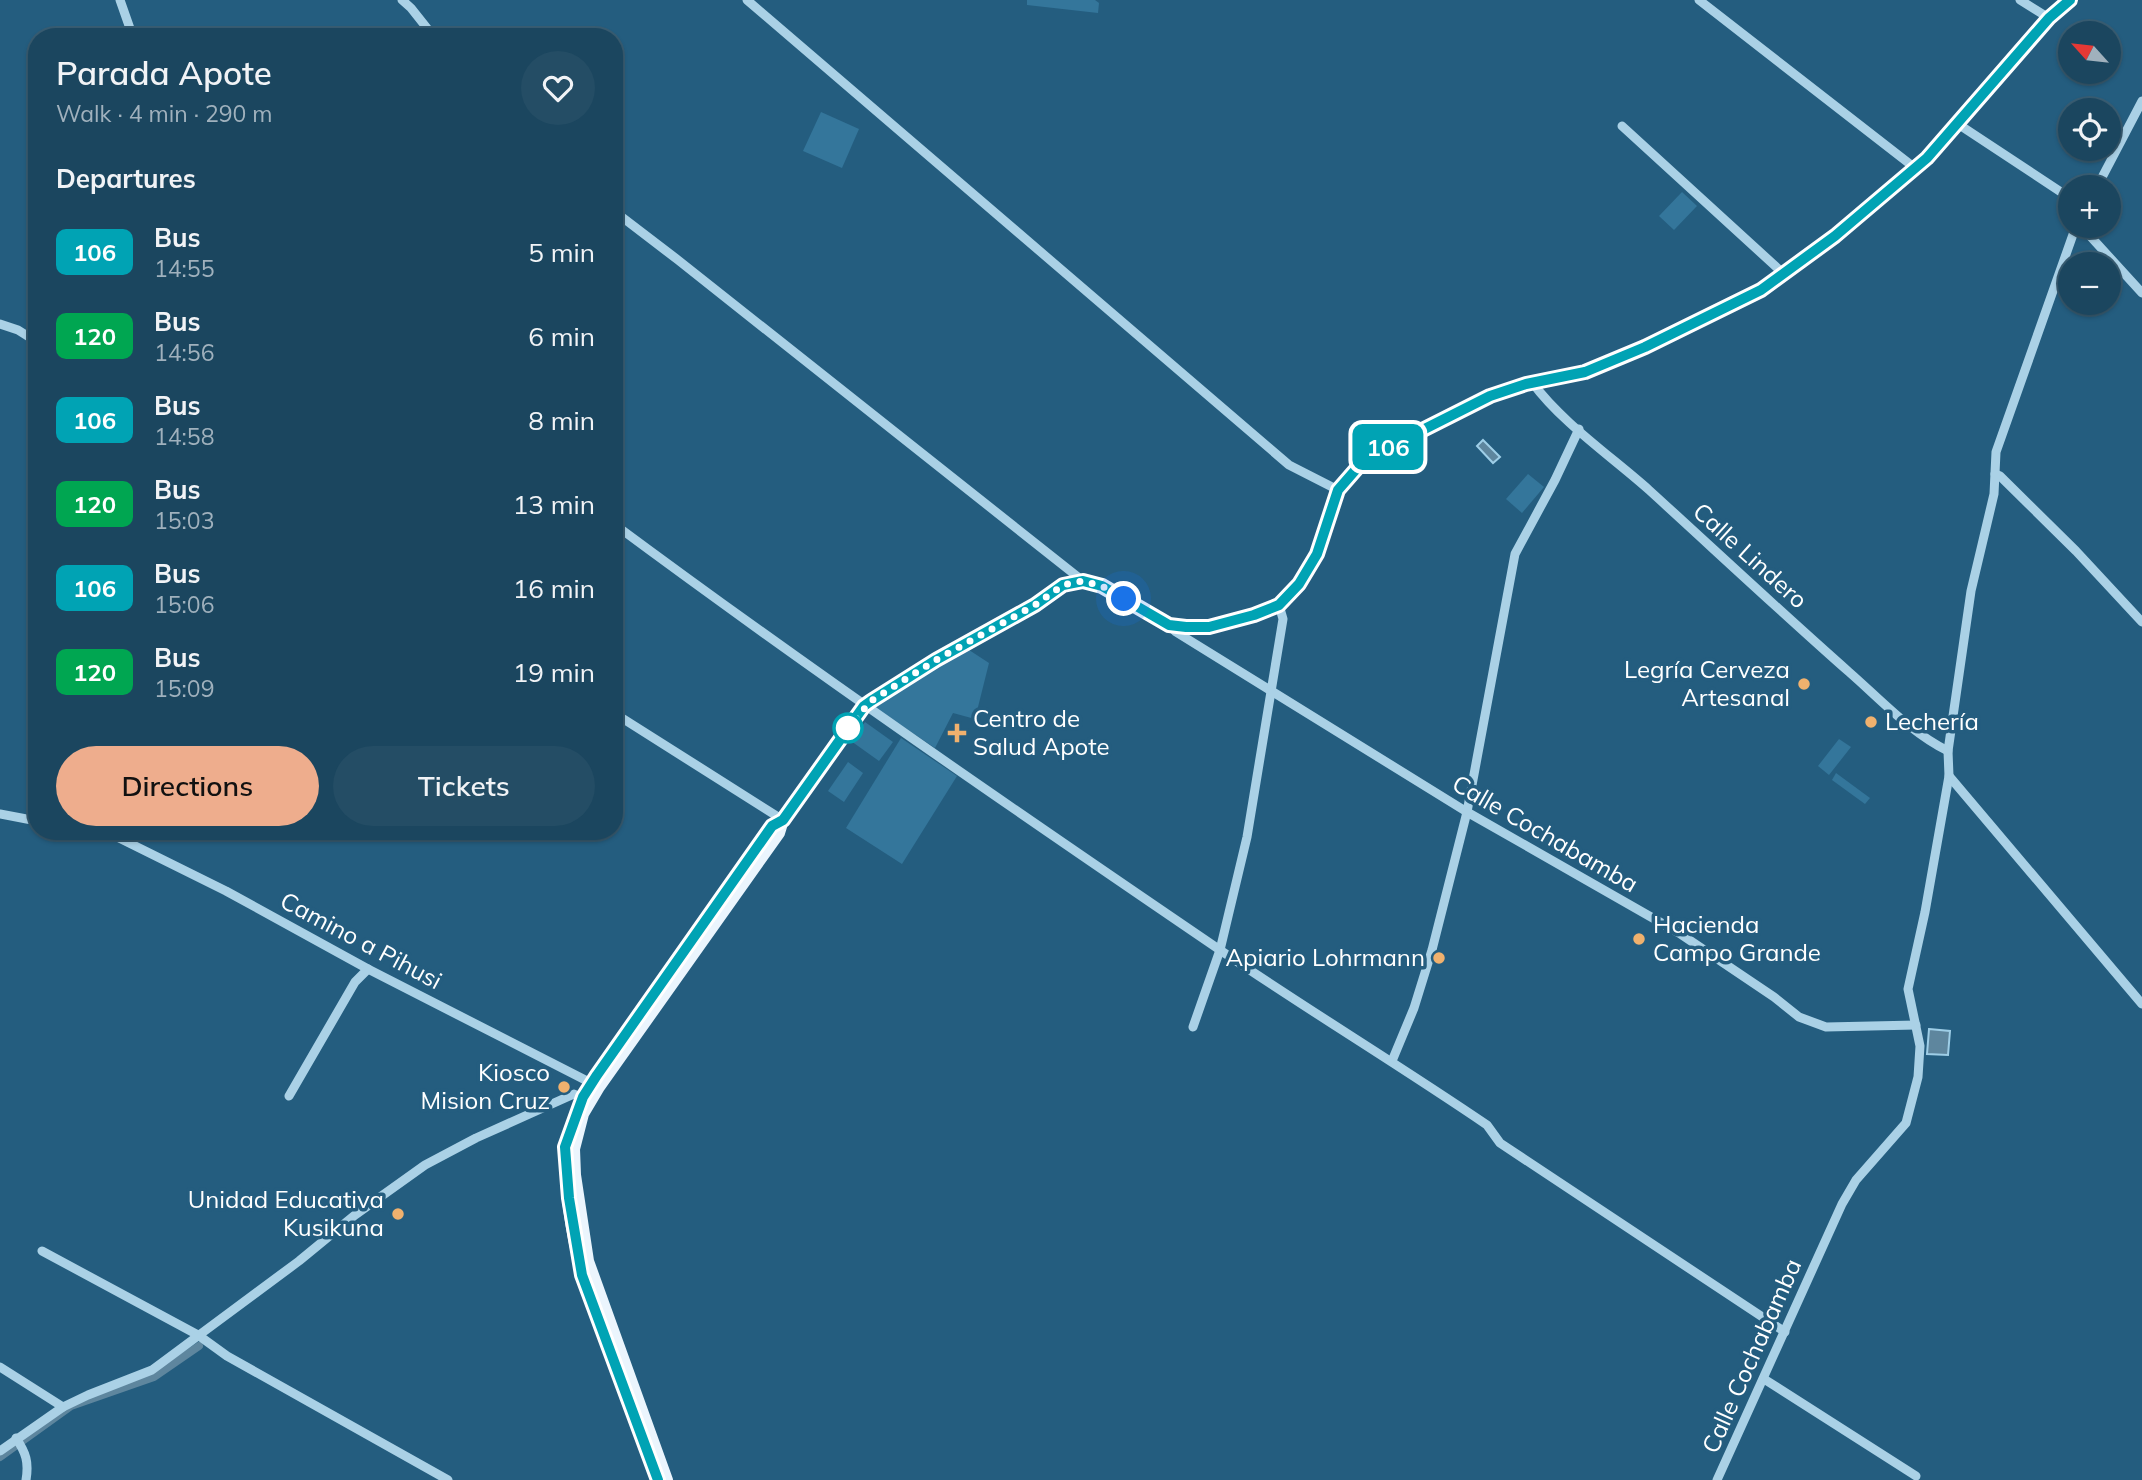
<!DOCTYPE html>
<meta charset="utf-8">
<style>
body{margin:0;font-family:Mulish,sans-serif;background:#244d65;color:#f1f3f6;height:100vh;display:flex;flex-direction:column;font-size:26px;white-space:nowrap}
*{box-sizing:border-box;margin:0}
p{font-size:23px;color:#a0b1bd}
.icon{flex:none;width:38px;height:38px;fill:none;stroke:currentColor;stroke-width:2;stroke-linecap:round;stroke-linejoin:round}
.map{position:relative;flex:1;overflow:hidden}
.side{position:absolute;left:28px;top:28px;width:595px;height:812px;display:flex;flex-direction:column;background:#1b465f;border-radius:28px;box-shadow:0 2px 5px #0004,0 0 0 2px #395e74}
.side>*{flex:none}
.badge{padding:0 14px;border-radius:10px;font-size:24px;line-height:46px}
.needle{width:46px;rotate:297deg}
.fabs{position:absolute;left:2058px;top:21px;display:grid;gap:14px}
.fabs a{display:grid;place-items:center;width:63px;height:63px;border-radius:50%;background:#1b465f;box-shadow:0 2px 5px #0004,0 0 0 2px #395e74;font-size:35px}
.you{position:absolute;width:35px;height:35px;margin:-18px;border:5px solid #fff;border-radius:50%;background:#1a73e8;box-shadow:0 0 0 10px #1a73e833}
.map>.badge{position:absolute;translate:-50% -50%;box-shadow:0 0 0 4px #fff}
h2{padding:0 28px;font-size:26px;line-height:63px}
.round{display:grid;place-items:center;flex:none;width:74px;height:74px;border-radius:37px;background:#244d65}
.summary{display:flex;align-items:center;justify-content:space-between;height:119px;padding:0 28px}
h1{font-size:33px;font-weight:600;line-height:52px}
.primary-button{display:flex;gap:14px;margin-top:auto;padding:14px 28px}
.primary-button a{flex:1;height:80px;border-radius:42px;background:#eead8d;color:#111;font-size:28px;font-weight:600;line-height:80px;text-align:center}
.primary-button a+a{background:#244d65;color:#f1f3f6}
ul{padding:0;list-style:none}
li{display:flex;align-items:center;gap:21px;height:84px;padding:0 28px}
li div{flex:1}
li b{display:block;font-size:26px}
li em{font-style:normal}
li .badge{min-width:77px;font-weight:700;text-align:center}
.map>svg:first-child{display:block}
</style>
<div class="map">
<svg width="2142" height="1480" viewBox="0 0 2142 1480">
<rect width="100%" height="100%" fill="#245d7f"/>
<g fill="#34769b">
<path d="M1027,0H1095L1099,3L1098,13L1027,5Z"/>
<path d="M821,112L859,129L842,168L803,151Z"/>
<path d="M1682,192L1697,206L1674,230L1659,216Z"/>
<path d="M1528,474L1544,487L1522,513L1506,499Z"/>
<path d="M966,648L989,663L975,719L953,713L935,748L871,705Z"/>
<path d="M865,722L893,742L879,761L851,741Z"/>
<path d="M901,738L957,776L902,864L846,828Z"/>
<path d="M1839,739L1851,747L1829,775L1818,766Z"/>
<path d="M848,762L863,773L844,802L828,791Z"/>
<path d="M1836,773L1870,798L1865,804L1832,780Z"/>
</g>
<g fill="#5e869e" stroke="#9ecee7" stroke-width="2">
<path d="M1483,440L1500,457L1493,463L1477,446Z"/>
<path d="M1929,1029L1950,1031L1948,1055L1927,1054Z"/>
</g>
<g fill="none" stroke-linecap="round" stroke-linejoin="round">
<path stroke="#5e869e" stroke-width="8" d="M0,1457L71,1406L154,1377L199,1346"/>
<g stroke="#aad1e6" stroke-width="9">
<path d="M120,0L133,37"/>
<path d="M402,0L411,8L434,37"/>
<path d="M747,0L1289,465L1338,490"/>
<path d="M1699,0L1915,168"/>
<path d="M2020,0L2049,18"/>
<path d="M1958,124L2070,198"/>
<path d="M1622,126L1784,274"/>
<path d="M2097,187L2142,101"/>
<path d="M614,211L678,260L1083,581"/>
<path d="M2081,226L2142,293"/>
<path d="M0,324L18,330L37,342"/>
<path d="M1532,382C1561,422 1612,457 1649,490C1716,551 1781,612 1849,672C1880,699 1911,733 1948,751"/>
<path d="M1995,474L2000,476L2076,551L2142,622"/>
<path d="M614,524C812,671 1016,811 1220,950C1308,1010 1399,1065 1487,1125L1500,1143L1785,1332"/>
<path d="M1169,625L1176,632L1467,812L1679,933L1774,997L1799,1017L1826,1027L1916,1025"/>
<path d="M614,713L783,820"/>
<path d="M1949,776L2142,1004"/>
<path d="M0,814L37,821"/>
<path d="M105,831L226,891L368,969L597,1086"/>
<path d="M1193,1027L1220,950L1247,837L1283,619L1279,605"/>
<path d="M1392,1061L1414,1008L1432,950L1467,812L1515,554L1555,480L1579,429"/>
<path d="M289,1096L355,982L368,969"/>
<path d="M42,1251L198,1335L227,1356L448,1480"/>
<path d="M0,1367L63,1407"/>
<path d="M1764,1379L1916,1476"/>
<path d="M16,1438C26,1453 29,1462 26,1480"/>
<path d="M0,1451L63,1407L88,1395L152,1370L299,1261L355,1215L425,1165L476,1138L574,1094L590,1101"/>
<path d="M1717,1480L1842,1204L1856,1180L1906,1123L1918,1077L1920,1046L1908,989L1925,912L1949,776L1948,751L1971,591L1994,494L1996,452L2076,226"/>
</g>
<g stroke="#ebf5fd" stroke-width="12">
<path d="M589,1088L772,826L783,820"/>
<path d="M571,1126C557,1163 574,1253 588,1290"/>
<path d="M667,1480L588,1261L575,1175L574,1149L583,1114L599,1087L779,833L783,820L864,706L871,700L936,660L1035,605L1063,585L1083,581L1102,586L1169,625L1186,627H1209L1254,615L1279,605L1299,584L1317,554L1338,490L1365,459L1490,396L1526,384L1585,372L1645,347L1761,290L1835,236L1928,157L2049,18L2070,0"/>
</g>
</g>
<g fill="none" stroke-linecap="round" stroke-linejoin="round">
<g stroke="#fff" stroke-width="16">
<path id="line" d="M658,1480L582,1275L569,1198L565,1147L583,1097L597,1075L772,826L783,820L864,706L871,701L936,660L1035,605L1063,585L1083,581L1102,586L1169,625L1186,627H1209L1254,615L1279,605L1299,584L1317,554L1338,490L1365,459L1490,396L1526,384L1585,372L1645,347L1761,290L1835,236L1927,158L2049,18L2070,0"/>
</g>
<use href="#line" stroke="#00a3b4" stroke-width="10"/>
<path stroke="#fff" stroke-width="7" stroke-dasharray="0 12.6" d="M848,728L871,701L936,660L1035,605L1063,585L1083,581L1102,586L1124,599"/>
</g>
<g fill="#f0b16e" stroke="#245d7f" stroke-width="2.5">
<circle cx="1804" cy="684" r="7"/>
<circle cx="1871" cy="722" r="7"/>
<path d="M953.5 722.5h7v7h7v7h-7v7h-7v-7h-7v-7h7z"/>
<circle cx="1639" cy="939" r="7"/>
<circle cx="1439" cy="958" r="7"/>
<circle cx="564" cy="1087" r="7"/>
<circle cx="398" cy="1214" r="7"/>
</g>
<circle fill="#fff" stroke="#00a3b4" stroke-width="3.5" cx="848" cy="728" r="14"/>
<g text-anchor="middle" stroke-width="7" stroke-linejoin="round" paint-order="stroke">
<g font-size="24" fill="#fff" stroke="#245d7f">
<text transform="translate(1750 556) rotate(42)" y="8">Calle Lindero</text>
<text transform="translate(1545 834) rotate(30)" y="8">Calle Cochabamba</text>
<text transform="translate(361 941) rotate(28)" y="8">Camino a Pihusi</text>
<text transform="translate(1752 1356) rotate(-66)" y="8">Calle Cochabamba</text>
</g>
<g font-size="24" fill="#fff" stroke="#245d7f" text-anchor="end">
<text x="1790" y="678">Legría Cerveza<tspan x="1790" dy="28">Artesanal</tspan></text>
<text x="973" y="727" text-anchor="start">Centro de<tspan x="973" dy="28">Salud Apote</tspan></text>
<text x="1885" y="730" text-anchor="start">Lechería</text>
<text x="1653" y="933" text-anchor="start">Hacienda<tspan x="1653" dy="28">Campo Grande</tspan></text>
<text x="1425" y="966">Apiario Lohrmann</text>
<text x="550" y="1081">Kiosco<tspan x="550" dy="28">Mision Cruz</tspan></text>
<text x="384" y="1208">Unidad Educativa<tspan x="384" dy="28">Kusikuna</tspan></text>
</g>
</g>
</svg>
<div class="fabs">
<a><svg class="needle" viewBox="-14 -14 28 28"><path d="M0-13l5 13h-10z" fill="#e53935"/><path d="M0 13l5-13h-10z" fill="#a0b1bd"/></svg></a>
<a><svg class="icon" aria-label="locate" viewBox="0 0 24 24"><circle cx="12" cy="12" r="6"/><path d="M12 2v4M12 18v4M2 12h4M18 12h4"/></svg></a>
<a>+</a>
<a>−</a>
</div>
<div class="you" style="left:1124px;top:599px"></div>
<b class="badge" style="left:1388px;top:447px;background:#00a3b4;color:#fff">106</b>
<section class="side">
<div class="summary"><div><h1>Parada Apote</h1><p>Walk · 4 min · 290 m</p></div><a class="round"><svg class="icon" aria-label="heart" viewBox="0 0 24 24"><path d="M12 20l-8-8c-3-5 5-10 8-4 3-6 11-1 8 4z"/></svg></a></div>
<h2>Departures</h2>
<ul>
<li><span class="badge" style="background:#00a3b4;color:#fff">106</span><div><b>Bus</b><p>14:55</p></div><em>5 min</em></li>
<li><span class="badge" style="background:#00a651;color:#fff">120</span><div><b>Bus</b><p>14:56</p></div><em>6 min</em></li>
<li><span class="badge" style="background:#00a3b4;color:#fff">106</span><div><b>Bus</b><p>14:58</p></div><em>8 min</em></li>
<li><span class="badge" style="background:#00a651;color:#fff">120</span><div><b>Bus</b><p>15:03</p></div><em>13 min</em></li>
<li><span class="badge" style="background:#00a3b4;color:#fff">106</span><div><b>Bus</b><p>15:06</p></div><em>16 min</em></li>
<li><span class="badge" style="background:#00a651;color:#fff">120</span><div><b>Bus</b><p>15:09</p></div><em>19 min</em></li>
</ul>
<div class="primary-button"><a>Directions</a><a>Tickets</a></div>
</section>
</div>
